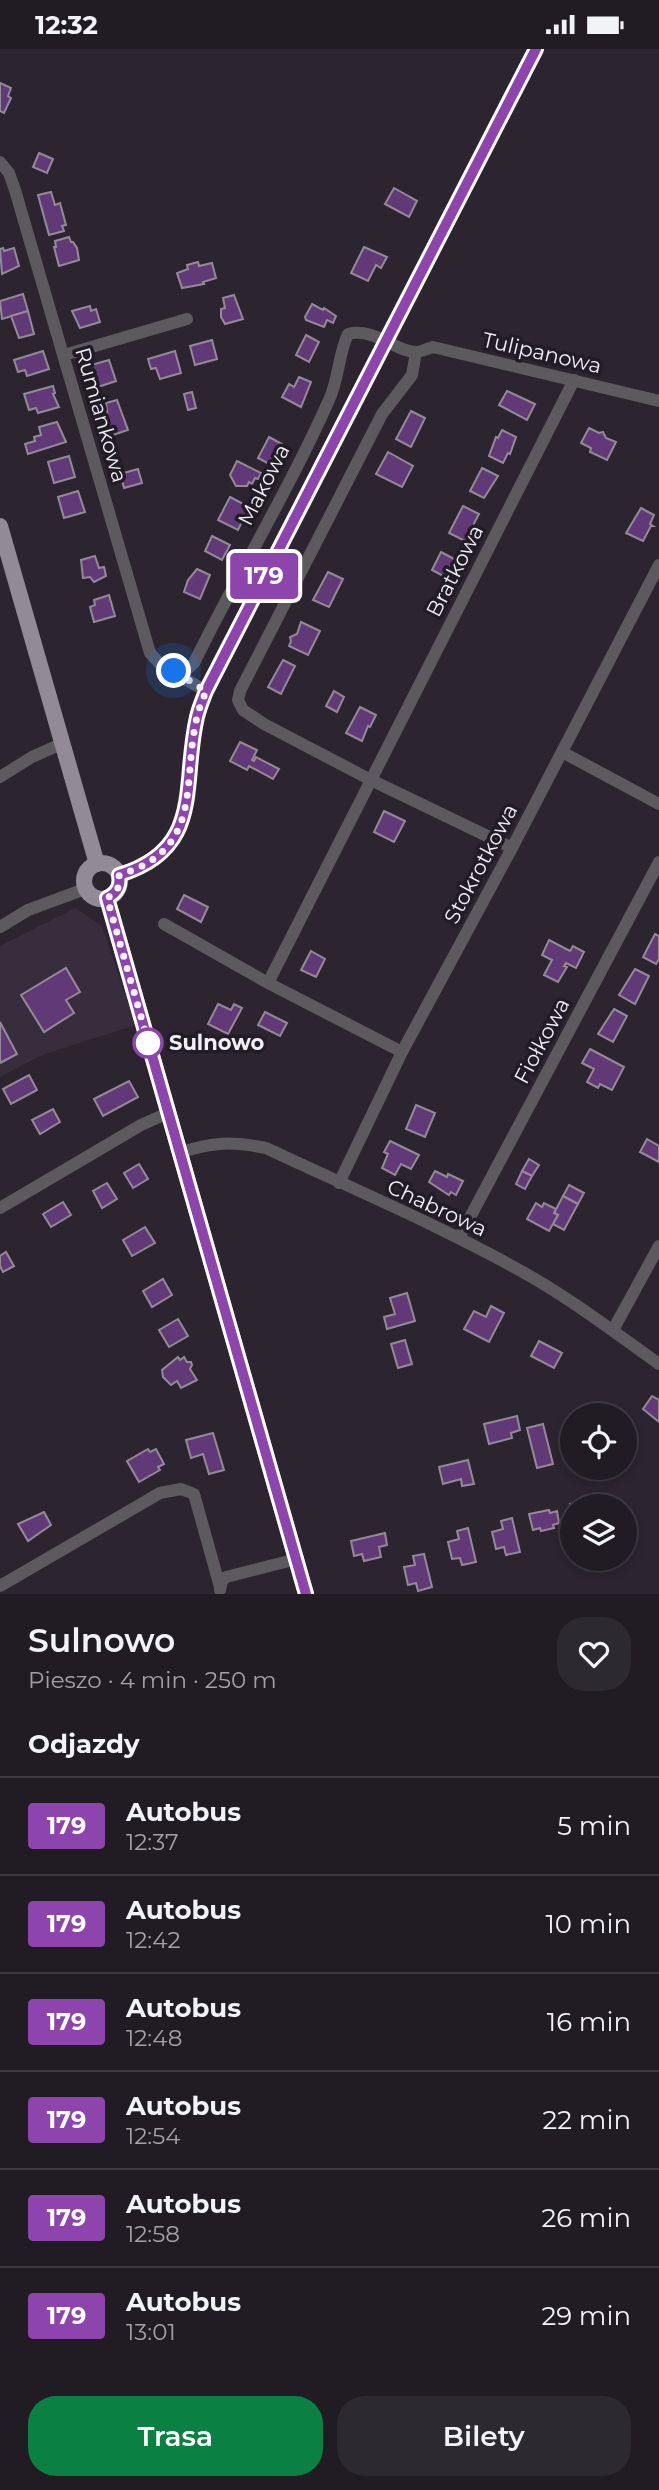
<!DOCTYPE html>
<html lang="pl">
<meta charset="utf-8">
<style>
body{margin:0;font-family:Montserrat,sans-serif;background:#2d2931;color:#f1f3f6;height:100vh;display:flex;flex-direction:column;font-size:26px;white-space:nowrap}
*{box-sizing:border-box;margin:0}
p{font-size:23px;color:#a2a1a6}
.icon{flex:none;width:38px;height:38px;fill:none;stroke:currentColor;stroke-width:2;stroke-linecap:round;stroke-linejoin:round}
.map{position:relative;height:1545px;overflow:hidden}
.drawer{display:flex;flex-direction:column;background:#211c24;flex:1}
.drawer>*{flex:none}
.badge{padding:0 14px;border-radius:5px;font-size:24px;line-height:46px}
.controls{position:absolute;left:560px;top:1354px;display:grid;gap:14px}
.controls a{display:grid;place-items:center;width:77px;height:77px;border-radius:50%;background:#211c24;box-shadow:0 4px 10px #0003,0 0 0 2px #3e3a41;font-size:35px}
.you{position:absolute;width:35px;height:35px;margin:-18px;border:5px solid #fff;border-radius:50%;background:#1a73e8;box-shadow:0 0 0 10px #1a73e833}
.map>.badge{position:absolute;translate:-50% -50%;box-shadow:0 0 0 4px #fff}
h2{padding:0 28px;font-size:26px;line-height:63px}
.round{display:grid;place-items:center;flex:none;width:74px;height:74px;border-radius:28px;background:#2d2931}
.headline{display:flex;align-items:center;justify-content:space-between;height:119px;padding:0 28px}
h1{font-size:33px;font-weight:600;line-height:52px}
.button{display:flex;gap:14px;margin-top:auto;padding:14px 28px}
.button a{flex:1;height:80px;border-radius:28px;background:#0b8043;color:#fff;font-size:28px;font-weight:600;line-height:80px;text-align:center}
.button a+a{background:#2d2931;color:#f1f3f6}
ul{padding:0;list-style:none}
li{display:flex;align-items:center;gap:21px;height:98px;padding:0 28px;border-top:2px solid #3e3a41}
li div{flex:1}
li b{display:block;font-size:26px}
li em{font-style:normal}
li .badge{min-width:77px;font-weight:700;text-align:center}
.status{display:flex;justify-content:space-between;align-items:center;height:49px;padding:0 35px;background:#211c24;direction:ltr}
.status svg{height:19px;fill:currentColor}
.map>svg:first-child{display:block}
</style>
<div class="status"><b>12:32</b><svg viewBox="0 0 49 12"><path d="M0 12V9h3v3zM5 12V6h3v6zM10 12V3h3v9zM15 12V0h3v12zM26 1h20v11H26zM47 4h2v5h-2z"/></svg></div>
<div class="map">
<svg width="659" height="1545" viewBox="0 0 659 1545">
<rect width="100%" height="100%" fill="#2c2530"/>
<path fill="#382d3d" d="M75,859L102,877L136,976L42,1006L0,1028V897Z"/>
<g fill="#623977" stroke="#938a98" stroke-width="2">
<path d="M0,34L11,39L8,47L11,49L4,64L0,62Z"/>
<path d="M39,104L53,110L47,124L33,118Z"/>
<path d="M394,139L417,152L409,168L385,155Z"/>
<path d="M51,143L55,156L60,154L66,176L62,177L64,182L49,186L38,146Z"/>
<path d="M69,188L71,193H73L77,199L79,211L59,217L54,198H56L55,192Z"/>
<path d="M364,198L387,208L381,219L376,216L368,232L351,224Z"/>
<path d="M3,199L4,202L14,199L19,217L2,225L0,200Z"/>
<path d="M198,213L199,217L212,214L216,229L203,233L204,235L182,239L177,224L188,220L187,216Z"/>
<path d="M23,245L28,262L2,270L0,252Z"/>
<path d="M234,246L243,270L225,275L221,268V260L225,259L223,249Z"/>
<path d="M312,255L323,261L324,259L336,267L333,274L327,271L324,278L306,271L305,268Z"/>
<path d="M90,257L91,262L96,260L100,273L80,279L72,262Z"/>
<path d="M28,262L34,285L19,289L11,267Z"/>
<path d="M306,286L319,293L309,313L296,306Z"/>
<path d="M212,291L217,310L195,316L190,297Z"/>
<path d="M43,302L49,320L27,327L25,321L18,323L14,311Z"/>
<path d="M175,302L181,324L160,330L156,319L151,320L148,310Z"/>
<path d="M109,311L116,332L95,339L88,317Z"/>
<path d="M299,328L311,333L301,358L282,348L289,335L294,338Z"/>
<path d="M53,337L55,344L53,345L59,358L38,364L36,359L29,361L24,345Z"/>
<path d="M507,342L535,355L527,371L499,356Z"/>
<path d="M192,343L196,359L188,361L184,345Z"/>
<path d="M117,351L128,381L113,386L106,370L108,369L106,354Z"/>
<path d="M411,362L425,369L411,398L396,390Z"/>
<path d="M57,373L66,393L28,405L25,395L35,392L34,388L41,386L39,378Z"/>
<path d="M589,379L599,384L603,383L606,389L616,393L607,411L590,403L591,399L581,394Z"/>
<path d="M502,381L516,388L510,405L508,404L503,414L489,407L496,388L498,389Z"/>
<path d="M269,388L282,395L271,416L258,409Z"/>
<path d="M388,403L413,417L402,438L376,425Z"/>
<path d="M69,407L75,428L54,434L48,413Z"/>
<path d="M237,412L261,424L258,430L255,429L252,435L249,433L247,437H236L230,426Z"/>
<path d="M482,419L498,427L484,449L470,442Z"/>
<path d="M138,420L142,434L124,439L120,425Z"/>
<path d="M78,442L85,463L64,469L58,448Z"/>
<path d="M230,448L249,458L238,481L218,471Z"/>
<path d="M463,457L479,465L465,492L449,484Z"/>
<path d="M641,459L654,466L650,475L653,477H651L643,492L626,484Z"/>
<path d="M212,487L230,496L222,511L205,502Z"/>
<path d="M441,503L456,511L447,529L432,521Z"/>
<path d="M95,507L99,519L104,518L106,527L94,533L90,528L83,529L81,511Z"/>
<path d="M197,520L210,526L200,550L184,543L188,531Z"/>
<path d="M328,523L343,530L329,558L313,551Z"/>
<path d="M109,546L115,567L94,573L90,558L95,556L94,551Z"/>
<path d="M301,573L320,582L308,606L289,597L291,592L290,588L297,585Z"/>
<path d="M283,611L295,617L281,645L268,638Z"/>
<path d="M334,642L344,648L337,663L326,657Z"/>
<path d="M360,658L376,666L370,678L368,677L362,692L346,684Z"/>
<path d="M240,693L257,701L252,711L254,712L256,708L279,720L273,730L249,717L247,721L230,712Z"/>
<path d="M384,762L405,772L394,793L374,783Z"/>
<path d="M184,846L208,858L201,873L177,860Z"/>
<path d="M655,885L659,887V910L656,915L643,908Z"/>
<path d="M549,891L570,902L573,897L584,903L576,919L566,914L564,917L567,918L558,933L544,926L552,911L542,906Z"/>
<path d="M311,902L325,910L316,928L301,921Z"/>
<path d="M66,919L80,943L66,951L74,964L44,983L21,946Z"/>
<path d="M635,920L649,927L635,955L619,946Z"/>
<path d="M218,955L231,961L234,955L242,959L228,985L208,975Z"/>
<path d="M614,960L627,967L613,993L598,985Z"/>
<path d="M265,963L287,974L280,987L258,976Z"/>
<path d="M0,973L17,1005L0,1014Z"/>
<path d="M590,1000L624,1018L612,1041L600,1035L598,1039L587,1033L594,1020L582,1014Z"/>
<path d="M29,1026L37,1041L11,1055L3,1040Z"/>
<path d="M129,1032L138,1048L103,1067L94,1050Z"/>
<path d="M416,1056L435,1064L425,1088L406,1080Z"/>
<path d="M53,1060L60,1073L40,1085L32,1071Z"/>
<path d="M647,1090L659,1097V1113L640,1103Z"/>
<path d="M390,1092L419,1106L411,1120L401,1115L395,1126L382,1119L388,1105L384,1103Z"/>
<path d="M529,1110L539,1116L532,1127L522,1122Z"/>
<path d="M139,1115L148,1130L133,1139L124,1124Z"/>
<path d="M435,1122L447,1128L448,1125L463,1132L456,1146L451,1143L449,1146L429,1133Z"/>
<path d="M522,1122L532,1127L525,1140L516,1135Z"/>
<path d="M107,1134L117,1150L102,1159L93,1142Z"/>
<path d="M569,1136L584,1144L578,1155L563,1147Z"/>
<path d="M563,1147L578,1155L564,1181L553,1175L558,1166L554,1164Z"/>
<path d="M63,1153L71,1166L51,1178L43,1165Z"/>
<path d="M536,1154L542,1158L544,1154L556,1160L554,1164L558,1166L549,1182L527,1170Z"/>
<path d="M145,1178L155,1194L132,1207L123,1191Z"/>
<path d="M6,1203L14,1217L3,1223L0,1217V1207Z"/>
<path d="M163,1230L172,1246L152,1258L143,1242Z"/>
<path d="M407,1244L415,1272L387,1280L384,1268L395,1265L390,1249Z"/>
<path d="M491,1257L504,1264L489,1293L464,1280L474,1262L486,1268Z"/>
<path d="M178,1270L188,1287L169,1298L159,1281Z"/>
<path d="M405,1291L412,1315L398,1319L391,1295Z"/>
<path d="M539,1292L562,1304L554,1319L531,1307Z"/>
<path d="M178,1308L180,1311L184,1308L187,1313H191L192,1316L190,1320L197,1331L181,1339L177,1332L171,1336L163,1328L162,1321Z"/>
<path d="M652,1347L659,1351V1373L643,1360Z"/>
<path d="M517,1367L520,1381L511,1384L512,1389L489,1395L484,1375Z"/>
<path d="M626,1368L633,1395L625,1397V1369Z"/>
<path d="M543,1375L553,1415L537,1419L527,1379Z"/>
<path d="M213,1384L224,1421L209,1425L203,1405L191,1409L186,1391Z"/>
<path d="M148,1400L150,1403L156,1400L164,1415L158,1418L160,1421L139,1433L127,1412Z"/>
<path d="M468,1411L474,1435L462,1437L461,1430L443,1435L439,1418Z"/>
<path d="M590,1450L591,1454L598,1452L600,1458H572V1463L570,1455Z"/>
<path d="M549,1461L550,1464L557,1462L559,1474L553,1476L554,1479L541,1482L540,1479L533,1481L529,1465Z"/>
<path d="M44,1463L51,1476L28,1492L18,1475Z"/>
<path d="M512,1469L520,1503L506,1506L504,1498L496,1500L492,1483L503,1480L501,1472Z"/>
<path d="M468,1479L476,1513L462,1516L460,1509L452,1510L448,1493L459,1490L457,1482Z"/>
<path d="M385,1484L387,1496L379,1498L381,1508L364,1512L362,1505L354,1507L351,1492Z"/>
<path d="M424,1505L432,1538L418,1542L416,1534L408,1536L404,1518L415,1516L413,1507Z"/>
</g>
<g fill="none" stroke-linecap="round" stroke-linejoin="round">
<g stroke="#5d5a5f" stroke-width="12">
<path d="M0,113L9,124L15,141L150,604L162,617L206,642"/>
<path d="M416,303L412,326L382,365L240,642L238,651L243,661L264,675L371,731L512,799"/>
<path d="M64,306L187,270"/>
<path d="M174,622H185L194,614C237,526 289,441 329,351C339,330 338,306 348,285C375,278 397,304 417,303C422,303 428,299 433,298L659,352"/>
<path d="M562,703L659,755"/>
<path d="M0,728L32,708L61,695"/>
<path d="M119,826C205,799 181,735 197,668C199,659 203,650 206,642L536,0"/>
<path d="M164,875L268,934L402,1003"/>
<path d="M0,878L28,861L85,840"/>
<path d="M268,934L574,331"/>
<path d="M179,1104C212,1093 232,1092 266,1099C351,1139 439,1176 521,1222C570,1249 614,1283 659,1315"/>
<path d="M339,1134L402,1003L512,799L659,516"/>
<path d="M0,1159L141,1076L168,1064"/>
<path d="M459,1189L659,813"/>
<path d="M613,1281L659,1197"/>
<path d="M0,1537L160,1444L181,1440L194,1445L220,1538"/>
<path d="M220,1541L222,1532L226,1528L297,1510"/>
</g>
<g stroke="#928b96" stroke-width="16">
<path d="M0,477L97,815"/>
<circle cx="102" cy="832" r="18"/>
<path d="M107,849L306,1545"/>
</g>
</g>
<g fill="none" stroke-linecap="round" stroke-linejoin="round">
<g stroke="#fff" stroke-width="16">
<path id="line" d="M306,1545L107,849C117,844 121,837 119,826C205,800 181,735 197,668C199,659 203,650 206,642L536,0"/>
</g>
<use href="#line" stroke="#8e44ad" stroke-width="10"/>
<path stroke="#f3eff6" stroke-width="7" stroke-dasharray="0 12.6" d="M148,994L150,999L107,849C117,844 121,837 119,826C205,800 181,735 197,668C199,659 203,650 206,642L174,622"/>
</g>
<circle fill="#fff" stroke="#8e44ad" stroke-width="3.5" cx="148" cy="994" r="14"/>
<g text-anchor="middle" stroke-width="7" stroke-linejoin="round" paint-order="stroke">
<g font-size="21" fill="#f3eff6" stroke="#221c26">
<text transform="translate(542 304) rotate(13)" y="7">Tulipanowa</text>
<text transform="translate(101 366) rotate(74)" y="7">Rumiankowa</text>
<text transform="translate(264 436) rotate(-63)" y="7">Makowa</text>
<text transform="translate(455 522) rotate(-63)" y="7">Bratkowa</text>
<text transform="translate(481 815) rotate(-62)" y="7">Stokrotkowa</text>
<text transform="translate(542 992) rotate(-62)" y="7">Fiołkowa</text>
<text transform="translate(437 1159) rotate(25)" y="7">Chabrowa</text>
</g>
<g font-size="21" font-weight="bold" fill="#f3eff6" stroke="#221c26" text-anchor="start">
<text x="169" y="1001">Sulnowo</text>
</g>
</g>
</svg>
<div class="controls">
<a><svg class="icon" aria-label="locate" viewBox="0 0 24 24"><circle cx="12" cy="12" r="6"/><path d="M12 2v4M12 18v4M2 12h4M18 12h4"/></svg></a>
<a><svg class="icon" aria-label="layers" viewBox="0 0 24 24"><path d="M12 4l9 5-9 5-9-5zM3 14l9 5 9-5"/></svg></a>
</div>
<div class="you" style="left:174px;top:622px"></div>
<b class="badge" style="left:264px;top:527px;background:#8e44ad;color:#fff">179</b>
</div>
<section class="drawer">
<div class="headline"><div><h1>Sulnowo</h1><p>Pieszo · 4 min · 250 m</p></div><a class="round"><svg class="icon" aria-label="heart" viewBox="0 0 24 24"><path d="M12 20l-8-8c-3-5 5-10 8-4 3-6 11-1 8 4z"/></svg></a></div>
<h2>Odjazdy</h2>
<ul>
<li><span class="badge" style="background:#8e44ad;color:#fff">179</span><div><b>Autobus</b><p>12:37</p></div><em>5 min</em></li>
<li><span class="badge" style="background:#8e44ad;color:#fff">179</span><div><b>Autobus</b><p>12:42</p></div><em>10 min</em></li>
<li><span class="badge" style="background:#8e44ad;color:#fff">179</span><div><b>Autobus</b><p>12:48</p></div><em>16 min</em></li>
<li><span class="badge" style="background:#8e44ad;color:#fff">179</span><div><b>Autobus</b><p>12:54</p></div><em>22 min</em></li>
<li><span class="badge" style="background:#8e44ad;color:#fff">179</span><div><b>Autobus</b><p>12:58</p></div><em>26 min</em></li>
<li><span class="badge" style="background:#8e44ad;color:#fff">179</span><div><b>Autobus</b><p>13:01</p></div><em>29 min</em></li>
</ul>
<div class="button"><a>Trasa</a><a>Bilety</a></div>
</section>
